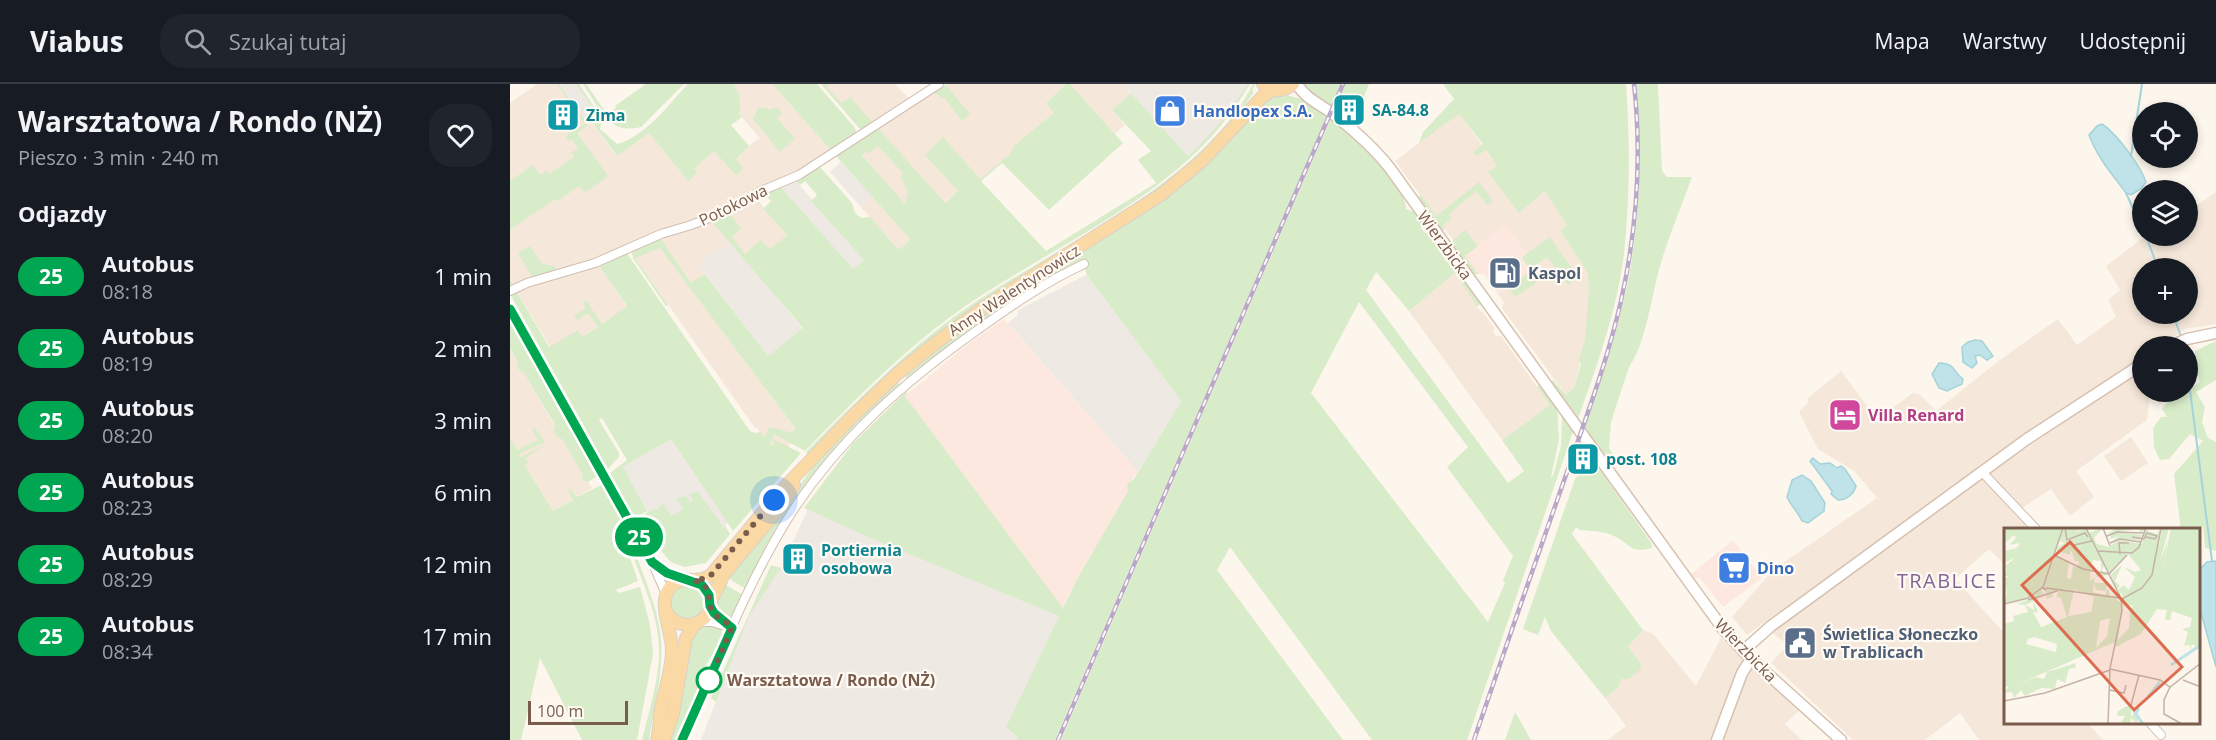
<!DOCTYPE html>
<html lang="pl">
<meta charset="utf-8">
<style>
body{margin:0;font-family:"Open Sans",sans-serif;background:#20242c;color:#f1f3f6;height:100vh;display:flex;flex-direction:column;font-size:22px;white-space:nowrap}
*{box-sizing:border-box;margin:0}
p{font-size:20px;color:#9ea1a6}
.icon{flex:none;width:33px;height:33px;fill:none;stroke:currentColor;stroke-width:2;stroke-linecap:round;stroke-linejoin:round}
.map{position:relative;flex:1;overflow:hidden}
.sheet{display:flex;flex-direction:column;background:#171b24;width:510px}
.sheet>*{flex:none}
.badge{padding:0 12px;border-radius:20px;font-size:21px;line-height:39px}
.controls{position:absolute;left:1622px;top:18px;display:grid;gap:12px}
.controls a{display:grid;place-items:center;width:66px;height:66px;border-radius:50%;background:#171b24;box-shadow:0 3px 9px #0003;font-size:30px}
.scale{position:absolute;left:18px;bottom:15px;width:100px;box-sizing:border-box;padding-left:6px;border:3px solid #7a5c4d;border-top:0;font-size:16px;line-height:21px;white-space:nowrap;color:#7a5c4d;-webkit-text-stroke:4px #fffaf3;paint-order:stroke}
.you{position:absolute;width:30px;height:30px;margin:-15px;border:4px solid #fff;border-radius:50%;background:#1a73e8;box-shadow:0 0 0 9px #1a73e833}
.map>.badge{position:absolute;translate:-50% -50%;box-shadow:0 0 0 3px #fff}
h2{padding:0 18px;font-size:22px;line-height:54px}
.round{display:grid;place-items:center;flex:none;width:63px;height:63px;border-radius:24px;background:#20242c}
.headline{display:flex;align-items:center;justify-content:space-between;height:102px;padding:0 18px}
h1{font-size:28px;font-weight:700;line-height:45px}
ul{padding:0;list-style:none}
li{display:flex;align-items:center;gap:18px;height:72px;padding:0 18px}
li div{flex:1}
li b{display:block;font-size:22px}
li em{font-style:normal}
li .badge{min-width:66px;font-weight:700;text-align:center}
header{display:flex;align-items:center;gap:36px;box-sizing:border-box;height:84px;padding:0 30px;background:#171b24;border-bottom:2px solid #363941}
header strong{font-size:28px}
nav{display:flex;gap:33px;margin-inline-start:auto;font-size:21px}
.search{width:420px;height:54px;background:#20242c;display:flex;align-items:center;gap:15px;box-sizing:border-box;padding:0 21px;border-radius:24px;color:#9ea1a6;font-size:22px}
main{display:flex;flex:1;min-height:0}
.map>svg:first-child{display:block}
</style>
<header>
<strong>Viabus</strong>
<div class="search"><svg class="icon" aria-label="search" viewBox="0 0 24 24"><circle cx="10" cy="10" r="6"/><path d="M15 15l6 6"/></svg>Szukaj tutaj</div>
<nav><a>Mapa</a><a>Warstwy</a><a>Udostępnij</a></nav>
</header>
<main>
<section class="sheet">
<div class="headline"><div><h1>Warsztatowa / Rondo (NŻ)</h1><p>Pieszo · 3 min · 240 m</p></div><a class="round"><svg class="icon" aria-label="heart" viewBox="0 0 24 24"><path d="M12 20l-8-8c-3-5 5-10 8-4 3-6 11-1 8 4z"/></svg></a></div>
<h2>Odjazdy</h2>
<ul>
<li><span class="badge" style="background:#00a651;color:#fff">25</span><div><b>Autobus</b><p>08:18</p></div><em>1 min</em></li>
<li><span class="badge" style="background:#00a651;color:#fff">25</span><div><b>Autobus</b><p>08:19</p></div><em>2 min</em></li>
<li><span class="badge" style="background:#00a651;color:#fff">25</span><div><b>Autobus</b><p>08:20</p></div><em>3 min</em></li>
<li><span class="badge" style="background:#00a651;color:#fff">25</span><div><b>Autobus</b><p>08:23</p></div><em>6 min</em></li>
<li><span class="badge" style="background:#00a651;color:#fff">25</span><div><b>Autobus</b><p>08:29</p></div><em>12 min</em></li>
<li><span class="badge" style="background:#00a651;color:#fff">25</span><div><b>Autobus</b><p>08:34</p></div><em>17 min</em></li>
</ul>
</section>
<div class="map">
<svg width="1706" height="656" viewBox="0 0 1706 656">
<rect width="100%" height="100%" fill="#fdf6ec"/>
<g fill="#f5e8da" fill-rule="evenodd">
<path d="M27,0H49L77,40L82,38L106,72L139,49L178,97L184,85L204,67L218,82L232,70L233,66L250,54L205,3L209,0H262L320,65L286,88L255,100L240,109L277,151L259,166L252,157L233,172L221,159L214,165L206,166L188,180L195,190L179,202L285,344L275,374L255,355L247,344H245L116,161L98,169L90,182L117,223L72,253L67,247L40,263L0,196V146L46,114L2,95L0,97V19Z"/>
<path d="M319,0H385L403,19L437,0H556L536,19L588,79L495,75L470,95L448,107L434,119L395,121L343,60L367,44L339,14L331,20L316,3Z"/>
<path d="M560,0H613L621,9L602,26L615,41L605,50Z"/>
<path d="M949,29L987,82L979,88L1009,128L1035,107L1057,141L1050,146L1077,188L1079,203L1076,256L1064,304L1056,311L992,224L994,218L988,210L1018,189L1012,173L1016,170L995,141L955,172L885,77Z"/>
<path d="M1706,108V240L1676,245L1649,262H1632V274L1519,347L1237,551L1222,533L1263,486L1367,414L1344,387L1308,365L1289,328L1299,318L1297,315L1331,287L1367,335L1403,309L1409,310L1426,327L1491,275L1548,235L1567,261L1606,233L1598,216L1610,206L1596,182L1633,154V152H1677V128ZM1632,184H1677V230H1632Z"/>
<path d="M362,112L400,155L390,165L387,164L350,122Z"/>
<path d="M945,189L967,220L966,223L973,229L984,243L983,247L986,252H991L1040,321L992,356L899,227Z"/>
<path d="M0,264L8,278L7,283L10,288L14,289L73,391L71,396L78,398L82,404L43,427L0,355Z"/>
<path d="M1631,285L1632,308L1640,309L1637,336L1566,387L1584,413L1560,432L1541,405L1512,424L1479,390Z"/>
<path d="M1621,353L1638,379L1611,397L1594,372Z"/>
<path d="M1473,393L1523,446H1496V482L1479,465L1445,495L1496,551V640H1578L1593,656H1469L1450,629L1415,656H1343L1261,579L1277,561L1262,548Z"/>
<path d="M1133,546L1143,550L1186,602L1211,554L1289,627L1275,640L1292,656H1098L1116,642L1095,614L1108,604L1111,595L1131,580L1118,563Z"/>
</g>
<g fill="#fde8e0">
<path d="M995,140L1016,170L1012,173L1019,185L1018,189L988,210L974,190H968L955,172Z"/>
<path d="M494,235L628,388L618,401V407L570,490L552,525L395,312L454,263Z"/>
<path d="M1223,456L1252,494L1213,523L1189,493L1184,496L1180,491Z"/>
</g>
<g fill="#efe9e4">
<path d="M52,0H66L89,33L78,41L50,1Z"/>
<path d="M613,0H738L721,27L700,52L678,72Z"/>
<path d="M331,78L362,112L350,122L320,88Z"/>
<path d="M285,96L354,176L343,186L271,103Z"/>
<path d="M221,159L293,245L258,272L188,180L206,166L214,165Z"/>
<path d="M578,190L671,317L628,388L498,239L508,231V226Z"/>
<path d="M161,355L218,438L215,442L213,457L157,463L113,383Z"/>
<path d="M298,425L549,532L496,643L507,654L506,656H191L239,532L271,484Z"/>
</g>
<g fill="#d8ecc9" fill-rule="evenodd">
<path d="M47,0H49L78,41L67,49L98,92L75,109L69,102L48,117L45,115L0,146V97L23,81L30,91L36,87L39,90L64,73L62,69L68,64L62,55L59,57L56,53L59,49L75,40Z"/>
<path d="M66,0H69L92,35L90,45L107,60C135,53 159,20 178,0H224L229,11L230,26L228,29L232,33L221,41L239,62L226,75L233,85L226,91L204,67L184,85L187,89L178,97L139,49L107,72L82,38L89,33Z"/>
<path d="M73,0H76L97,30L106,24L105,22L136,0H174L131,43C97,51 90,24 73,0Z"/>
<path d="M262,0H307L345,44L347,52L316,72L313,69L320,65Z"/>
<path d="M311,0H319L317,3L331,19L340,13L365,41L352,46L349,44Z"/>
<path d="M556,0H560L613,59L539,126L492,79L471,97L536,167L646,99L628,76L641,67L602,26L621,9L678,72C702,50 720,27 738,0H740C729,18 717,35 703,51C638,123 536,167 457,221C396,263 346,315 295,367L264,350L260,361L264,362L263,355L291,369L223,447L161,355L113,383L137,427L125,434L100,389L117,376L92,334L89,336L109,369V373L98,385L0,210L8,206V210L39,263L68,246L72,253L88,243L78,229L67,236L64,232L76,224L73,219L76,216L92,240L117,222L90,183L77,187L76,184L116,168L240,347L246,349L250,348L255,354L259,343L283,349L285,344L150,164L125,174L158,221L156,222L123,174L122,168L135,162L134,160L150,154L181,199L195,190L258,272L293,244L201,137L219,128L231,145L222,153L235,170L251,156L260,165L277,151L245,115L234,122L233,121L245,113L254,124L261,117L253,109L270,102L343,185L354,176L301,117L307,111L295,97L290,101L285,96L309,82L342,119L345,129L351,134L360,133L387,164L390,165L400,155L325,71L368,44L435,119L448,107L415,71L433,53L470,95L500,70L504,62L544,29L536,19ZM368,62L393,89L391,95L395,100L394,101L398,108L395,120L352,71L356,67L358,70Z"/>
<path d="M743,0H745L742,7L744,8L727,32L695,67L650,106L494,204L300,372L296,368C346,318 396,266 455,225C545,163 692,100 743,0Z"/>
<path d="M791,0H831L821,23L794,6Z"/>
<path d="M835,0H859L845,35L841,38L824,25Z"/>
<path d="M933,0H1116C1120,56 1120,114 1114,170C1107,227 1086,284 1067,338L1041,298L1043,296L1056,311L1064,304L1071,280L1069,276L1075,256L1079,203L1077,188L1050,146L1057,141L1035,107L1009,129L978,88L987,82L976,66L966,72L963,68L973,60L949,30L909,59L913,48L944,15Z"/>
<path d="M1125,0H1148L1152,87L1157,93H1182C1171,124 1157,155 1149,186C1141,214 1136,259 1119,283L1101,338L1099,364L1105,373L1097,378L1073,346C1092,290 1114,232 1122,174C1131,116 1131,58 1125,0Z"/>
<path d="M436,1L460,30L452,37L436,16L423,8Z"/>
<path d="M776,11L792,15L817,32L545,656H506L507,653L496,643L549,532L363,455L294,424L344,358L396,308L398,309L395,312L553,524L570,490L618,407L617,400L624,395L671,317L577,191L572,177C508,206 452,252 398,296L394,291L446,248L629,131L761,12Z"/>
<path d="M248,24H254L260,26L262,24H268L272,29L267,34L285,55L270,68L243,35Z"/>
<path d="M821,34C839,48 898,103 896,125L905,128L913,138L911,144L915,149H921L936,170L934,174L936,177L940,176L972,219L966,223V220L945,189L899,227L866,188L856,206L998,399L1014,387L992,356L1040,321L1027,303L1030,300L1047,323L1049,356L1041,393L1043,392L1051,362L1052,331L1064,345L957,656H862L720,463L707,486L833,656H551ZM849,218L958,363L937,383L1003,472L993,496L995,499L978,538L801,309Z"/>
<path d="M969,98L983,117L977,121L966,107L939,130L942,134L933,141L935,145L931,147L907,114L911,111L926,132Z"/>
<path d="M955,146L968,162L955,172L968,190L962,191L940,159Z"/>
<path d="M1040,153L1068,193L1058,201L1037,173L1024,182V191L1029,197L1005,213L998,203L1018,189L1019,185L1012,173Z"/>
<path d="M20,162L32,180L45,182L46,187L0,204V196L3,200L23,194L8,169Z"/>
<path d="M0,233L87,386L86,393L78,398L71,396L73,391L52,355L47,353L44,346L45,341L14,289L10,288L7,282L8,278L0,264Z"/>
<path d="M1706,257V296L1686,308L1695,323L1692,338L1698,354L1706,358V467L1695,464L1693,442L1690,447L1671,446L1664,390L1693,357L1680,350L1659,375L1650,376L1644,363L1643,344L1651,333H1657L1652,325L1659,316L1672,311L1690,298L1685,283V267Z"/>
<path d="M387,298L392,301C363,327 331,355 307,386C279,424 258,464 236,505L216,493L273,424L306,379L331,351Z"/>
<path d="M25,344L35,358L9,370L11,373L40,358L15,374L18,379L15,381L43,427L63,416L58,406L60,405L67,413L95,399L114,434L110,445L128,497L106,506L109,509L130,503L140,541L143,570L127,656H72L30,574L11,656H0V355L7,366L28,356L22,346Z"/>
<path d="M1086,379L1088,380L1086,383L1090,386L1142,460V464C1120,470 1121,460 1104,452C1094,447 1081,447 1070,446L1066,443L1062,450L1133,546L1118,563L1131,580L1130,586L1119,595H1111L1108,604L1095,614L1041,547L1035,533L1028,551L1013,545L1065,395L1070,389Z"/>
<path d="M188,408L202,427L199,430L203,428L213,442L209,447L215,442L220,450L196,479L175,483L161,478L145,460L138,457L126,435L146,424L150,429L148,424L154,420L161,432L173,425L166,414L176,412L180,418L183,416L179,410Z"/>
<path d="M118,441C125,479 148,516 151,555C154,586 144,625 139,656H132C139,626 150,594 149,564C148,522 125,487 116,448Z"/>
<path d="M261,481L271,484L239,532L206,618L201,614Z"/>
<path d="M213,499L233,511C228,521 226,535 213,534L205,524Z"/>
<circle cx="177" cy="518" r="17"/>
<path d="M197,540L210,545L214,552L212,559L210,558C207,566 201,572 197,579C189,596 186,613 178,630L179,631L168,656H156L180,553L187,544Z"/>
<path d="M1005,628L1021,656H995Z"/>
</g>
<g fill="#bfe3e8" stroke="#a5d3da" stroke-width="1.5">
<path d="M1592,40C1606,49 1631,82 1636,98L1632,104L1621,111L1616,109C1602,90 1587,73 1579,51L1587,42Z"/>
<path d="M1465,256L1472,257L1483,272L1477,276L1470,271L1465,272L1467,279L1462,284L1453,278L1452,263L1458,258Z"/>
<path d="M1429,279C1447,280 1441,286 1453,295L1452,300L1437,307L1429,304L1422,290Z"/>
<path d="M1303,374L1310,380L1320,379L1327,384L1331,382L1335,385L1346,402C1344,410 1337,416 1328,416L1321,410L1322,407L1300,377Z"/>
<path d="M1292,391L1301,397L1315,419L1314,427L1298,439L1292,437C1288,428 1281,422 1277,413L1282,396Z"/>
<path d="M1706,477V583L1690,525V485L1697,478Z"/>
</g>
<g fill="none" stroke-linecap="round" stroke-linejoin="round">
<g stroke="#a5d3da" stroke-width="2">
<path d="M1621,72L1632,0"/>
<path d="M1616,109L1632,144"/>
<path d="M1636,152L1648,184"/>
<path d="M1663,230L1670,250"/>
<path d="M1677,283L1702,477"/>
</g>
<g stroke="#d1beb0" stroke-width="10">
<g id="street">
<path d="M0,207L17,199L85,179L151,150L181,141L210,130L251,107L289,91L429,0"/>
<path d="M0,225L142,478L156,510"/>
<path d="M1472,388L1527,446"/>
<path d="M146,481L157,489L175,495"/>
<path d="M200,522L206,531L222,544"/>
<path d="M189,538H202L222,544"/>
<path d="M1641,640L1651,651"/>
<path d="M172,656C206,581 236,501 280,431C329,355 393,299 466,247C501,222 535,198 574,180"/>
</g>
</g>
<g stroke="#d6c0b0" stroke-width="13">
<g id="secondary">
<path d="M787,0C795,15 814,22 827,33C846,48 864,64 879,83L1213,545L1241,575L1331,656"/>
<path d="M1661,262L1677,255L1706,249"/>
<path d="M1233,567L1261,542L1517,355L1632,280"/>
<path d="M1207,656L1232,589L1241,575"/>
</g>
</g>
<g stroke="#dad1cd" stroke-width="14">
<g id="primary">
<path d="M753,0C763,8 773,8 783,0"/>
<path d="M184,496L193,495L201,491L269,409L344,331L387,290L423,261L473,224L652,110L693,76L753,12L763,6"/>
<path d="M201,517L214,490L271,422L284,401"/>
<path d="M147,656C150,645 149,635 151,624C155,605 162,586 162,566C162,549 151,526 156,511C162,492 190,490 198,508C211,536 171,555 156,527"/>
<path d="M154,656L163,629L176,554L185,540"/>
</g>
</g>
<use href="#street" stroke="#fff" stroke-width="8"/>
<use href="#secondary" stroke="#fff" stroke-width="10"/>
<use href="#primary" stroke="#fbd9a5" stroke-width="12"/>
<g stroke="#b9a8c9" stroke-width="4.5">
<g id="rail">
<path d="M548,656L833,0"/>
<path d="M964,656C992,574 1020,493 1049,411C1071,347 1096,283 1111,217C1127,145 1132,73 1124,0"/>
</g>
</g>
<use href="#rail" stroke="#fffaf3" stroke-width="2" stroke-dasharray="7" stroke-linecap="butt"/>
</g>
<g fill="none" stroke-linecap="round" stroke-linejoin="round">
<g stroke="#fff" stroke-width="14">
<path id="line" d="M0,225L142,478L157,489L192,501L199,511L200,522L204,529L222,544L172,656"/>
</g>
<use href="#line" stroke="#00a651" stroke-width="9"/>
<path stroke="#7a5c4d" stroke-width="6" stroke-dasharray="0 10.8" d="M199,596L222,544C217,537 208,535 203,528C195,515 206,505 184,496L193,495L201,491L264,416"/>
</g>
<defs>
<g id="building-square" transform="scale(1.725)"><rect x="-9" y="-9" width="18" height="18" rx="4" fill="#0f9aa8" stroke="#fffaf3"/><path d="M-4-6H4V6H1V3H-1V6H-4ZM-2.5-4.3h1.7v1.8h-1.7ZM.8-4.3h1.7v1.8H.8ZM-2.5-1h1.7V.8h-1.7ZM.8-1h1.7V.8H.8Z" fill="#fff"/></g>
<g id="shop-square" transform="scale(1.725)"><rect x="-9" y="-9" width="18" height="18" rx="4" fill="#3f7fe0" stroke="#fffaf3"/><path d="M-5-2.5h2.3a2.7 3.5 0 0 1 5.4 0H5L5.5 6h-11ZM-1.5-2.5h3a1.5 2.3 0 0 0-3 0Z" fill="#fff"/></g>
<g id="fuel-square" transform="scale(1.725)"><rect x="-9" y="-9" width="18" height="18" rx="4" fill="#5c6f8a" stroke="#fffaf3"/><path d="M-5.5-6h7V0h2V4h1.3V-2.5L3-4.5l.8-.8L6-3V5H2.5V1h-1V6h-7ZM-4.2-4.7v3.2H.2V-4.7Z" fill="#fff"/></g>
<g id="hotel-square" transform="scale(1.725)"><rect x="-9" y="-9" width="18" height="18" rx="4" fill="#d1479c" stroke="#fffaf3"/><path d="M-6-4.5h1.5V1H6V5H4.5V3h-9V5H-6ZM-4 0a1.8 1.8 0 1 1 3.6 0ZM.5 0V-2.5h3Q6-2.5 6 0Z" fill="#fff"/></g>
<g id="supermarket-square" transform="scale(1.725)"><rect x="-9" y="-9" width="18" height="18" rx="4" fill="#3f7fe0" stroke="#fffaf3"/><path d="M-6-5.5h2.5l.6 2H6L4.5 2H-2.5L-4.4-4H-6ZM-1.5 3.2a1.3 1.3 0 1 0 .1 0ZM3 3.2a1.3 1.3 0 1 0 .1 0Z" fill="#fff"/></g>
<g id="civic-square" transform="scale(1.725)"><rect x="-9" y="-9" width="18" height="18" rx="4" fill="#5c6f8a" stroke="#fffaf3"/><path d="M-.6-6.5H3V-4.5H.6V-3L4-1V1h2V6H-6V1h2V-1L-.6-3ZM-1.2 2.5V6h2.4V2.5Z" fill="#fff"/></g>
</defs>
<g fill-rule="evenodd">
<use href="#building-square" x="839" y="26"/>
<use href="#shop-square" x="660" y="27"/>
<use href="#building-square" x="53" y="31"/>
<use href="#fuel-square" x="995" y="189"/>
<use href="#hotel-square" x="1335" y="331"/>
<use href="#building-square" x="1073" y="375"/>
<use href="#building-square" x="288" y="475"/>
<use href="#supermarket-square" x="1224" y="484"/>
<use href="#civic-square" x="1290" y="559"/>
</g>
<circle fill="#fff" stroke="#00a651" stroke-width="3" cx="199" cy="596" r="12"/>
<g text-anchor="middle" stroke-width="4.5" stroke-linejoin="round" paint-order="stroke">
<g font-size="16" font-weight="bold" fill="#0d838f" stroke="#fffaf3" text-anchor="start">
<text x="862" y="32">SA-84.8</text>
<text x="76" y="37">Zima</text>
<text x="1096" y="381">post. 108</text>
<text x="311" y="472">Portiernia<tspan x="311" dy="18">osobowa</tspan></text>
</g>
<g font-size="16" font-weight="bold" fill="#366cbe" stroke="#fffaf3" text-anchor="start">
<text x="683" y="33">Handlopex S.A.</text>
<text x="1247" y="490">Dino</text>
</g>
<g font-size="16" fill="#7a5c4d" stroke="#fffaf3">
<text transform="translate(223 121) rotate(-26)" y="6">Potokowa</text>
<text transform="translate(935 161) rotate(54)" y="6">Wierzbicka</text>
<text transform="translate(504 206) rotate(-33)" y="6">Anny Walentynowicz</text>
<text transform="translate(1236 566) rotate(46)" y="6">Wierzbicka</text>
</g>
<g font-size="16" font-weight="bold" fill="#4e5e75" stroke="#fffaf3" text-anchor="start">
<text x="1018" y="195">Kaspol</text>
<text x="1313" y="556">Świetlica Słoneczko<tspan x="1313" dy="18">w Trablicach</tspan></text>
</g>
<g font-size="16" font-weight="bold" fill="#b23c85" stroke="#fffaf3" text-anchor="start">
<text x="1358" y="337">Villa Renard</text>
</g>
<g font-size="16" font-weight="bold" fill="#7a5c4d" stroke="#fffaf3" text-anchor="start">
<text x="217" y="602">Warsztatowa / Rondo (NŻ)</text>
</g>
<g font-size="20" letter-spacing="1.5" fill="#846695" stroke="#fffaf3">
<text x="1437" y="504">TRABLICE</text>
</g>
</g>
<g transform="translate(1494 444)">
<rect width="196" height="196" fill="#fdf6ec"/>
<path d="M0,0H59L41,55L54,19L61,15L56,13L54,18L60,0L61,4L62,0H77L72,4L83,0L84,5L99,0L90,10L93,16L105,19L115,12L138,16L139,12L116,11L107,14L115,8L105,11L109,5L103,6L100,0L103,6L113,0H135L113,4L139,7L142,3L136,4V0L153,6L157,0L154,24L158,0H165L155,37L164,12L158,46L167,0H196V116L193,119L188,116L186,123V117L180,118L184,104L178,101L186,99L188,90L168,83L166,92H161L163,82L153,81L137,106L112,119L111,114L5,160L32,149L40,151L43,144L72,135L71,140L65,141L61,155L53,151L51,161L37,160L21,168L17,162L10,170L8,164L0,165L5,158L0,159V96L10,93L9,88L24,84L21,77L13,76L45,65H41L40,56L37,61L40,66L18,73L0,78L19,72L29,68L0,75L3,65L0,51L5,48H0L3,40L0,39L11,30L0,35V23L13,20L16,15L5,17L12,10L10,7L1,15ZM67,22L71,33H75L74,39L69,38L67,51L63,50L64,40L65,35L69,36L52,27L54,23L66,27ZM124,26L137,42L131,44L120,39L131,49L125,62L120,57L114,62L118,67L119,78L129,77L127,84H122L126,85L125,100L114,112L118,76L111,70L115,68L116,67L113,63L115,68H106L104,60L101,67L89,64L90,55L92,62L102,63L103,55H90L91,49L86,53L87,39L89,32L97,33V45L91,44L93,49L104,47L112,62L116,58L111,53L118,37L107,46L110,55L103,43L100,46L98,41L101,37L106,45ZM70,62L90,69L87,84L64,88ZM48,64H54L52,69L56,68L53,70H57L63,89L37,99L30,86L29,83L32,85L34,83L29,73L30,82L21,77L43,67L42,71L49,69ZM106,90L103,108L92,120L96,93ZM30,109L53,116L52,124L22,116L24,111ZM123,178H127V189L135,180L133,195L127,190L126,196L117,195L121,188H113L114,183Z" fill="#d8ecc9" fill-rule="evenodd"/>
<path fill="none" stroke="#bfe3e8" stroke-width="3" d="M167,137L197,117M144,169L156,154M135,180L131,185L139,196"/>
<path fill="none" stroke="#c5b3a7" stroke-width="1.5" d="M61,0L63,12L81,5L84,9M82,0L116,68M99,0L106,18M103,8L113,4L140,5M128,9L140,11L143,5L153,8L151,11L142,9M106,15L116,11L137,14M70,17L88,13M94,23L128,25L135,19L142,0M116,26L115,15H125M50,27L79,41L105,46M105,46L123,27M39,59L59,0M42,60L116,70M118,71L138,60L148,47L157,0M24,72L53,63M0,76L24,70L39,59L42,62L38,60M106,141L156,152L166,159L197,135M179,152L197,159M166,159L160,172V186L178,196M106,162L120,165L122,157M0,173L41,165L106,142M127,177L135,147M104,196L106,140L118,83L117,71"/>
<path fill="#dc6d51" fill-opacity="0.15" stroke="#dc6d51" stroke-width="3" d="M66,14L178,139L130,182L18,57Z"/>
<rect width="196" height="196" fill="none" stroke="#7a5c4d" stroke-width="3"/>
</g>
</svg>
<div class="controls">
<a><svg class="icon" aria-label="locate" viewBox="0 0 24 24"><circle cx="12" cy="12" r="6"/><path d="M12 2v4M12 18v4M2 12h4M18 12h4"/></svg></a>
<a><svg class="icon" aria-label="layers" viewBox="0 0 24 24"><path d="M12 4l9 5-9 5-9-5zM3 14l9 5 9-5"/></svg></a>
<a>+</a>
<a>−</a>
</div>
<div class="scale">100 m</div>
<div class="you" style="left:264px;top:416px"></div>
<b class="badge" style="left:129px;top:453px;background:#00a651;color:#fff">25</b>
</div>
</main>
